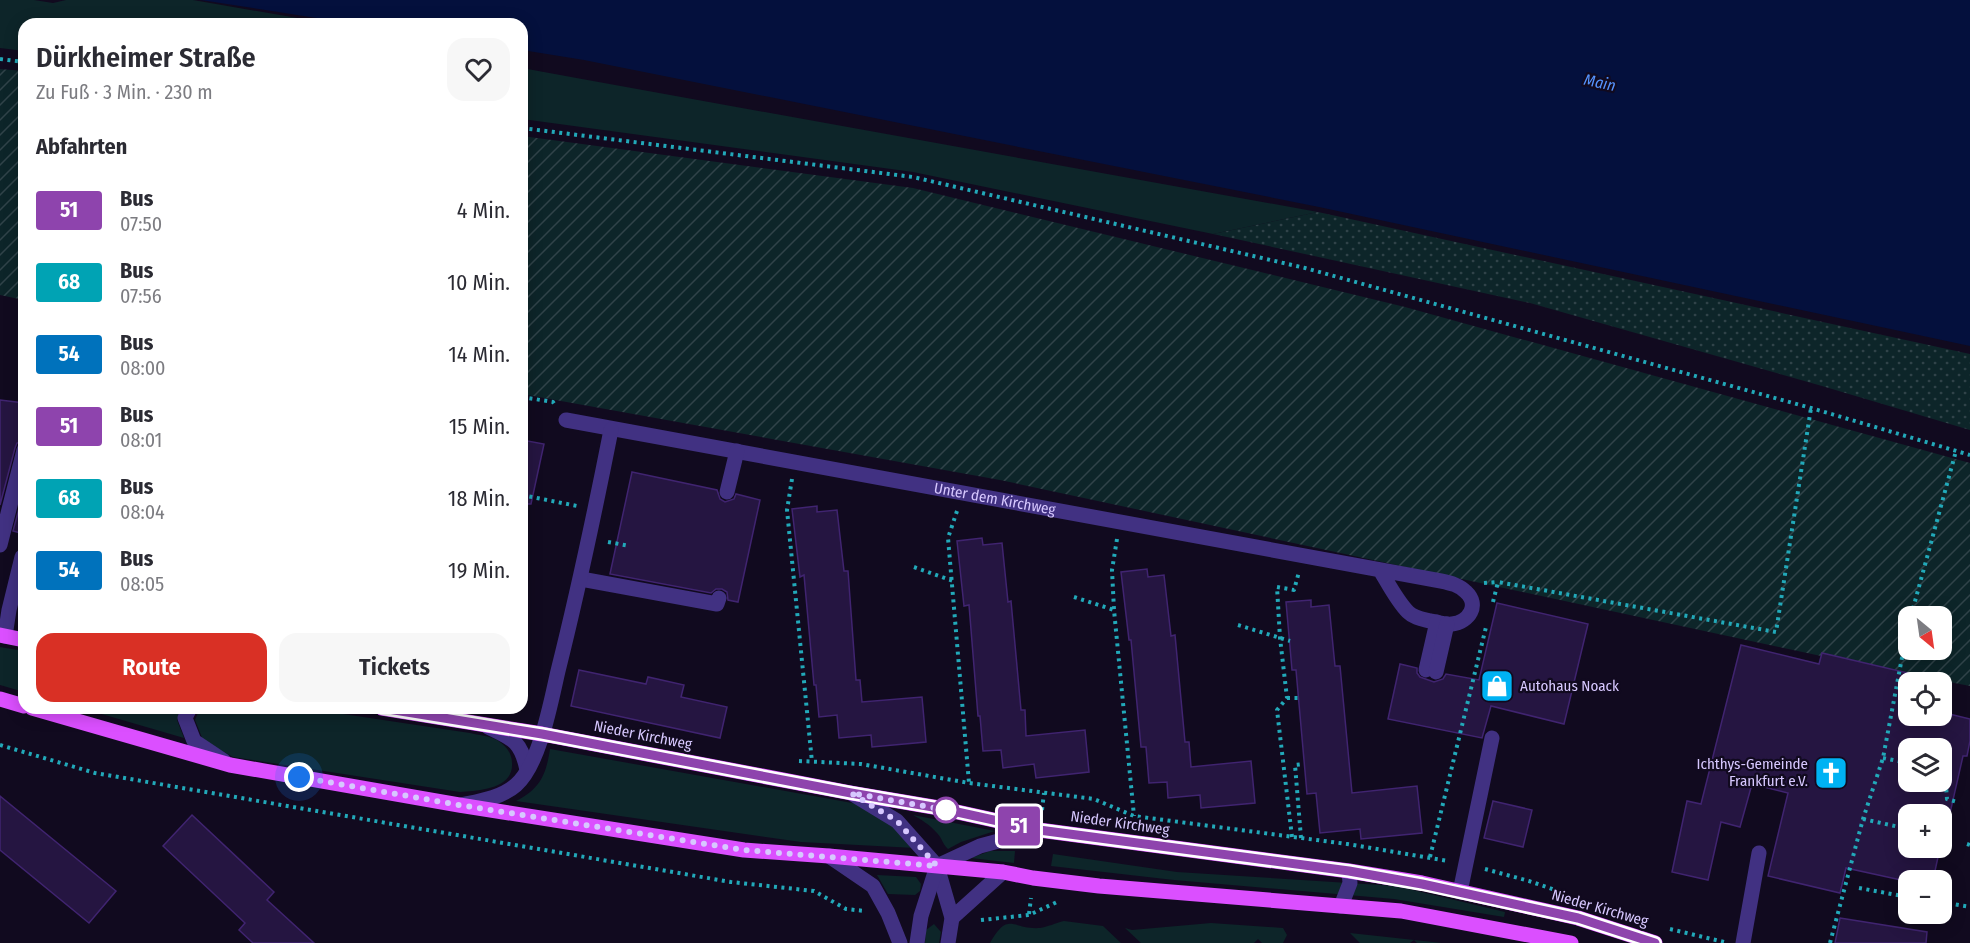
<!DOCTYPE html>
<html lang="de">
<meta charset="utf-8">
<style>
body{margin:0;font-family:"Fira Sans Condensed",sans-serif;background:#f7f7f7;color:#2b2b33;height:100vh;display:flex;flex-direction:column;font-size:22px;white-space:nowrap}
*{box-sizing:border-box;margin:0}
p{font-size:20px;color:#7c7c81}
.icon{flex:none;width:33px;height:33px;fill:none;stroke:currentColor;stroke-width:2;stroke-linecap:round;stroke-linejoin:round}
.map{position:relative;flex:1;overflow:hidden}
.drawer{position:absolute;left:18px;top:18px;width:510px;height:696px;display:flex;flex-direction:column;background:#fff;border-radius:18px;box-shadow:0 3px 15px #0003}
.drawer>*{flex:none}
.badge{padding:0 12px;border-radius:4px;font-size:21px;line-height:39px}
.needle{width:39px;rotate:151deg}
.fabs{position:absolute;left:1898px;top:606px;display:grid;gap:12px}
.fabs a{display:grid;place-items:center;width:54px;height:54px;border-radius:12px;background:#fff;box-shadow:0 3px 15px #0003;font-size:30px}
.you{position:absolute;width:30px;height:30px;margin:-15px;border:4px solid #fff;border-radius:50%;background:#1a73e8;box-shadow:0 0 0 9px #1a73e833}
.map>.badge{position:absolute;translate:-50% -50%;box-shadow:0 0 0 3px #fff}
h2{padding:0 18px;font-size:22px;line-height:54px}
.round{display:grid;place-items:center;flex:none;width:63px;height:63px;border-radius:18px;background:#f7f7f7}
.headline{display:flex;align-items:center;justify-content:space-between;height:102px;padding:0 18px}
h1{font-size:28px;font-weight:600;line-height:45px}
.primary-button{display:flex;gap:12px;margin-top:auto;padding:12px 18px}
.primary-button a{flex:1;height:69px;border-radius:18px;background:#d93025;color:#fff;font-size:24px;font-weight:600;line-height:69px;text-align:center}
.primary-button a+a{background:#f7f7f7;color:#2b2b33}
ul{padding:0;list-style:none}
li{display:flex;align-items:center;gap:18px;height:72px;padding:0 18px}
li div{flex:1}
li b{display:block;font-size:22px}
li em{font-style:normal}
li .badge{min-width:66px;font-weight:700;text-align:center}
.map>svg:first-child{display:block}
</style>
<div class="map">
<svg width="1970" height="943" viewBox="0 0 1970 943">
<defs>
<pattern id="park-dots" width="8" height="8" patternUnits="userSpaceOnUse" patternTransform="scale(1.5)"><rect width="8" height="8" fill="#0d2529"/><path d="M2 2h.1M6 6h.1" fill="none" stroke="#304349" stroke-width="1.8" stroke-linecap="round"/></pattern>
<pattern id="garden-furrows" width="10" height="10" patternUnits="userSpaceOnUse" patternTransform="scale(1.5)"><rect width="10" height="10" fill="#0d2529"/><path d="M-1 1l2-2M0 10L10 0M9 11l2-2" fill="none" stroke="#304349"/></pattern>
</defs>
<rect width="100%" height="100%" fill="#110a1f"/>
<g fill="#0d2529">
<path d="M0,0H34L53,3L66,0H193L332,24H24V51L0,48Z"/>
<path d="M522,68L582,79L1318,212L1213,234L913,172L522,119Z"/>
<path d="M0,647L24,651V692L0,685Z"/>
<path d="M81,708H182L177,720L184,738Z"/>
<path d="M200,708H303L470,733C478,735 490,736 497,740C506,746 512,753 512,763C514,789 478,791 460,792L233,757L203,740L195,720Z"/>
<path d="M550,749L858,804L892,824L915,848L801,842L516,801C540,789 546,775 550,749Z"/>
<path d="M913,815L995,831L961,842L948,849C943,845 942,838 937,833C930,825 922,820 913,815Z"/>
<path d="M990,851H1015L1014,863L971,858Z"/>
<path d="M1053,854L1177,872L1396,886L1505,912L1504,917L1394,899L1174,880L1051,866Z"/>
<path d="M877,875L916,877L921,884L920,891L915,895L888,894Z"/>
<path d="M1064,921L1103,926L1121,943H990C1009,910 1012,930 1040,928C1047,927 1056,923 1064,921Z"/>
<path d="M1211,923L1283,928L1287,935L1283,943H1262L1258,939L1254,943H1141L1125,928L1132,930Z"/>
<path d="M934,924L941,932L939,943H925L926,930Z"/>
<path d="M1350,933L1442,943H1417L1414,940L1410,943H1360Z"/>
</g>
<path fill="url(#park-dots)" d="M1318,212L1970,354V430L1822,386L1530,303L1213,234Z"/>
<g fill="url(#garden-furrows)" fill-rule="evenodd">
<path d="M0,69L24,71V300L0,295Z"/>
<path d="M522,136L913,188L1405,307L1970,463V686L1877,668L1000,480L522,394ZM1908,616H1941V650H1908Z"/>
</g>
<path fill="#04103d" d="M201,0H1970V346L1319,207L584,60L522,50V24H355Z"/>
<g fill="#251541" stroke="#402470" stroke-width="1.5" fill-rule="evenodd">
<path d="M0,400L24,403V441L17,443L15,448L0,505Z"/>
<path d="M522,440L544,444L531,504H522Z"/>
<path d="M632,472L717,490L720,499L725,502L734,499L736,494L760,500L738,602L728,600L727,592L722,589H716L711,593L610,574Z"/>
<path d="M24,490V534L13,531Z"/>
<path d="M817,506V512L837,510L844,571H848L856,680H860L862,702L922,697L926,742L872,747L871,735L839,738L837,715L819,717L816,685H814L804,575L800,577L792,509Z"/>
<path d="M982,538L983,545L1002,543L1008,602L1011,601L1021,710H1025L1026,736L1085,730L1089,772L1036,778L1034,764L1003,768L1001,750L983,751L980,716H978L969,605L964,606L957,541Z"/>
<path d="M1147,569L1148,577L1164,575L1171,636L1175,635L1185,742H1189L1191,767L1251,761L1255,803L1201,808L1200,795L1168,798L1167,782L1149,783L1146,747H1141L1131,640H1129L1121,572Z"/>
<path d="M1311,600V607L1329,605L1335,666H1340L1352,793L1417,786L1422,833L1361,839L1360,829L1320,833L1316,793L1307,794L1296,670H1292L1286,602Z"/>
<path d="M1497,603L1588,624L1564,724L1491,706L1482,738L1388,719L1400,664L1417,668V673L1420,677L1434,682L1443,679L1446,674L1479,680Z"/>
<path d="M1741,645L1819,664L1822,653L1908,673V716H1941V712L1970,719V741L1967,756H1963L1948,822L1946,821L1941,843V814H1908V848H1940L1933,880H1901L1846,868L1840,893L1768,876L1788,793L1752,784L1740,827L1721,822L1708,880L1672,872L1687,801L1701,804ZM1908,748H1941V782H1908Z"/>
<path d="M579,670L646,684L648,677L684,685L681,697L727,707L720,738L571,706Z"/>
<path d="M0,796L116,891L89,923L0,850Z"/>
<path d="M1493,801L1532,810L1523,847L1484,838Z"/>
<path d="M192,815L274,892L267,900L314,943H253L239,930L245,923L163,846Z"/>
<path d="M1840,918L1927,932L1926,943H1835Z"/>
</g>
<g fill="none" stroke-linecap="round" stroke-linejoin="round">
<g stroke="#22a9b9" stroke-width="4" stroke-dasharray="3 4.5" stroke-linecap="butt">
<path d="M0,59L24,62"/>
<path d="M522,128L913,177L1305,268L1811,408L1970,455"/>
<path d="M522,397L553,402L555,405"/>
<path d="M792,479L787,510L812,762"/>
<path d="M522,495L577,506"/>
<path d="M957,511L948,538L969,783"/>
<path d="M1117,539L1112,570L1114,610L1134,816"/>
<path d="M608,542L630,546"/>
<path d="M914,567L953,581"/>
<path d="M1484,583L1498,582"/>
<path d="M1074,597L1114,610"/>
<path d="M1493,602L1498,582L1776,632L1811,408"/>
<path d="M1911,616L1956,451"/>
<path d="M1238,625L1290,641"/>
<path d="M1287,698H1298"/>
<path d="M0,745L95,773L731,882L814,891L846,909L865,911"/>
<path d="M1883,758L1908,763"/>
<path d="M799,761L861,764L969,783L1094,799L1134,816L1347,844L1448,861"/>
<path d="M1941,770L1945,771L1947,799L1957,802"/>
<path d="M1042,810L1044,793"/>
<path d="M1863,819L1908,829"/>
<path d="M1941,836L1947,838"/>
<path d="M1292,837L1277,710L1287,698L1280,638L1277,587L1294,590L1299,572"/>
<path d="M1301,838L1295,765L1304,764"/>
<path d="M1967,844L1970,845"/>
<path d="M1430,857L1486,627"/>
<path d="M1485,869L1529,881L1561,892"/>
<path d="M1859,888L1908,897"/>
<path d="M1941,902L1970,907"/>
<path d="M1029,914L1031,898"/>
<path d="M981,920L1029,915L1057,902"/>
<path d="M1670,929L1724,942"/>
<path d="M1830,943L1863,819L1883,758L1908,626"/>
</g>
<g stroke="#413182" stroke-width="15">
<path id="s1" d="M566,420L1441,581C1451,583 1459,585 1466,592C1480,605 1469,622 1452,624C1445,625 1437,622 1430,621C1422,619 1414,618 1408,612C1397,601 1388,583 1380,570"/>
<path d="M727,492L737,451"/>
<path d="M0,545L24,450"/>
<path d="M581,579L717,604L719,598"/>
<path d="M5,636L9,610L22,557L24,558"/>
<path d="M1426,670L1437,622"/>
<path d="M1436,672L1447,624"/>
<path d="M190,708L185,718L194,741L224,761"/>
<path d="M488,727C513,739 521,741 527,770"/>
<path d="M851,793L897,821L937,866L952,918L948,943"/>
<path d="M461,805C480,801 501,798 516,785C540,764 551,701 558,671C578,591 595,511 611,430"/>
<path d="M829,856L873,886L888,913L900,943"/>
<path d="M1460,892L1492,738"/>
<path d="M1341,906L1350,883L1349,871"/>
<path d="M952,918L1003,872"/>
<path d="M917,943L921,916L937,866L980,846L1039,830"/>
<path d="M1743,943L1759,853"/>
</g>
<g stroke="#db4fff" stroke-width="15">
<path d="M0,635L24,640"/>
<path d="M0,699L24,706"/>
<path d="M32,708L230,765L459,805L744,850L829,856L1003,872L1033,878L1099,886L1401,911L1571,943"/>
<path d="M382,708L542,734L851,793L939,808L1039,830L1349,871L1422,883L1578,918L1655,943"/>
</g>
</g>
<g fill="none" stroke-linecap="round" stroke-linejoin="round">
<g stroke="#fff" stroke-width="14">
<path id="line" d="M382,708L542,734L851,793L939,808L1039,830L1349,871L1422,884L1578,918L1655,943"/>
</g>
<use href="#line" stroke="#8e44ad" stroke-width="9"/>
<path stroke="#d7c8ff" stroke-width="6" stroke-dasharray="0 10.8" d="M299,777L459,805L744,850L937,866L897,821L851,793L946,810"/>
</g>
<defs>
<g id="shop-square" transform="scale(1.725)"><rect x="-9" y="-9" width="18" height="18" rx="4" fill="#00b2f3" stroke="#110a1f"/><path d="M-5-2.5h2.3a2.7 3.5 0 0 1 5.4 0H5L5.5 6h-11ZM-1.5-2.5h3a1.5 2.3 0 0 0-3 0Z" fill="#fff"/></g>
<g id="church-square" transform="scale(1.725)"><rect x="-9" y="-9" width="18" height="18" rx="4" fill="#00b2f3" stroke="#110a1f"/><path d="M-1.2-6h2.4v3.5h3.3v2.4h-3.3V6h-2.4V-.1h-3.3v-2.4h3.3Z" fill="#fff"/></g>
</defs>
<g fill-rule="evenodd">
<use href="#shop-square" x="1497" y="686"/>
<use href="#church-square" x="1831" y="773"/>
</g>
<circle fill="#fff" stroke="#8e44ad" stroke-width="3" cx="946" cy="810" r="12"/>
<g text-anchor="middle" stroke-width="4.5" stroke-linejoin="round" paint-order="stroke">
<g font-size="15" fill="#d7c8ff" stroke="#110a1f">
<text dy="5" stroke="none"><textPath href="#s1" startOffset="436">Unter dem Kirchweg</textPath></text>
<text transform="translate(643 735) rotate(11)" y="5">Nieder Kirchweg</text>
<text transform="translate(1120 823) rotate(8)" y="5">Nieder Kirchweg</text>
<text transform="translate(1600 908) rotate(16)" y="5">Nieder Kirchweg</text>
</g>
<g font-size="15" fill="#d7c8ff" stroke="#110a1f" text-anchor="start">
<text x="1520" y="691">Autohaus Noack</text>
<text x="1808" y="769" text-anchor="end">Ichthys-Gemeinde<tspan x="1808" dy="17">Frankfurt e.V.</tspan></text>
</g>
<g font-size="16" font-style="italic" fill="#5694ff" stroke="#110a1f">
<text transform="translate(1600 82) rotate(12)" y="6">Main</text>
</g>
</g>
</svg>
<div class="fabs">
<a><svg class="needle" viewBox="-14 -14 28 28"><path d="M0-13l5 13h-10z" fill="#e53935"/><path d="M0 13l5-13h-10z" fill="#7c7c81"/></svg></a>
<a><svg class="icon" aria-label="locate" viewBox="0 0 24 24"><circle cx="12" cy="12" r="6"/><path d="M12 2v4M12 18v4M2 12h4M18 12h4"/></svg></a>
<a><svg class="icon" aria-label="layers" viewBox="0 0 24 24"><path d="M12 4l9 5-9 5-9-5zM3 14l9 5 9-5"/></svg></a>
<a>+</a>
<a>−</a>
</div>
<div class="you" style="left:299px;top:777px"></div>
<b class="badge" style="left:1019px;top:826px;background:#8e44ad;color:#fff">51</b>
<section class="drawer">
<div class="headline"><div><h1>Dürkheimer Straße</h1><p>Zu Fuß · 3 Min. · 230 m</p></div><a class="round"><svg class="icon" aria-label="heart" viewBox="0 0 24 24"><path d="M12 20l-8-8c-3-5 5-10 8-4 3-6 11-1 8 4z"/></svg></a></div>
<h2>Abfahrten</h2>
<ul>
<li><span class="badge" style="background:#8e44ad;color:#fff">51</span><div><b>Bus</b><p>07:50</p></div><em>4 Min.</em></li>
<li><span class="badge" style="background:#00a3b4;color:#fff">68</span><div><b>Bus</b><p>07:56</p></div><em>10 Min.</em></li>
<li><span class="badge" style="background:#0072bc;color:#fff">54</span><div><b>Bus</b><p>08:00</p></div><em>14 Min.</em></li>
<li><span class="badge" style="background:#8e44ad;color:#fff">51</span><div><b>Bus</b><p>08:01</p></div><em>15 Min.</em></li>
<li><span class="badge" style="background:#00a3b4;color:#fff">68</span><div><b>Bus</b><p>08:04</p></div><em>18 Min.</em></li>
<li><span class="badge" style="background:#0072bc;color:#fff">54</span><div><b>Bus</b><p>08:05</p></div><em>19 Min.</em></li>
</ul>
<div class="primary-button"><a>Route</a><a>Tickets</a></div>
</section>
</div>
